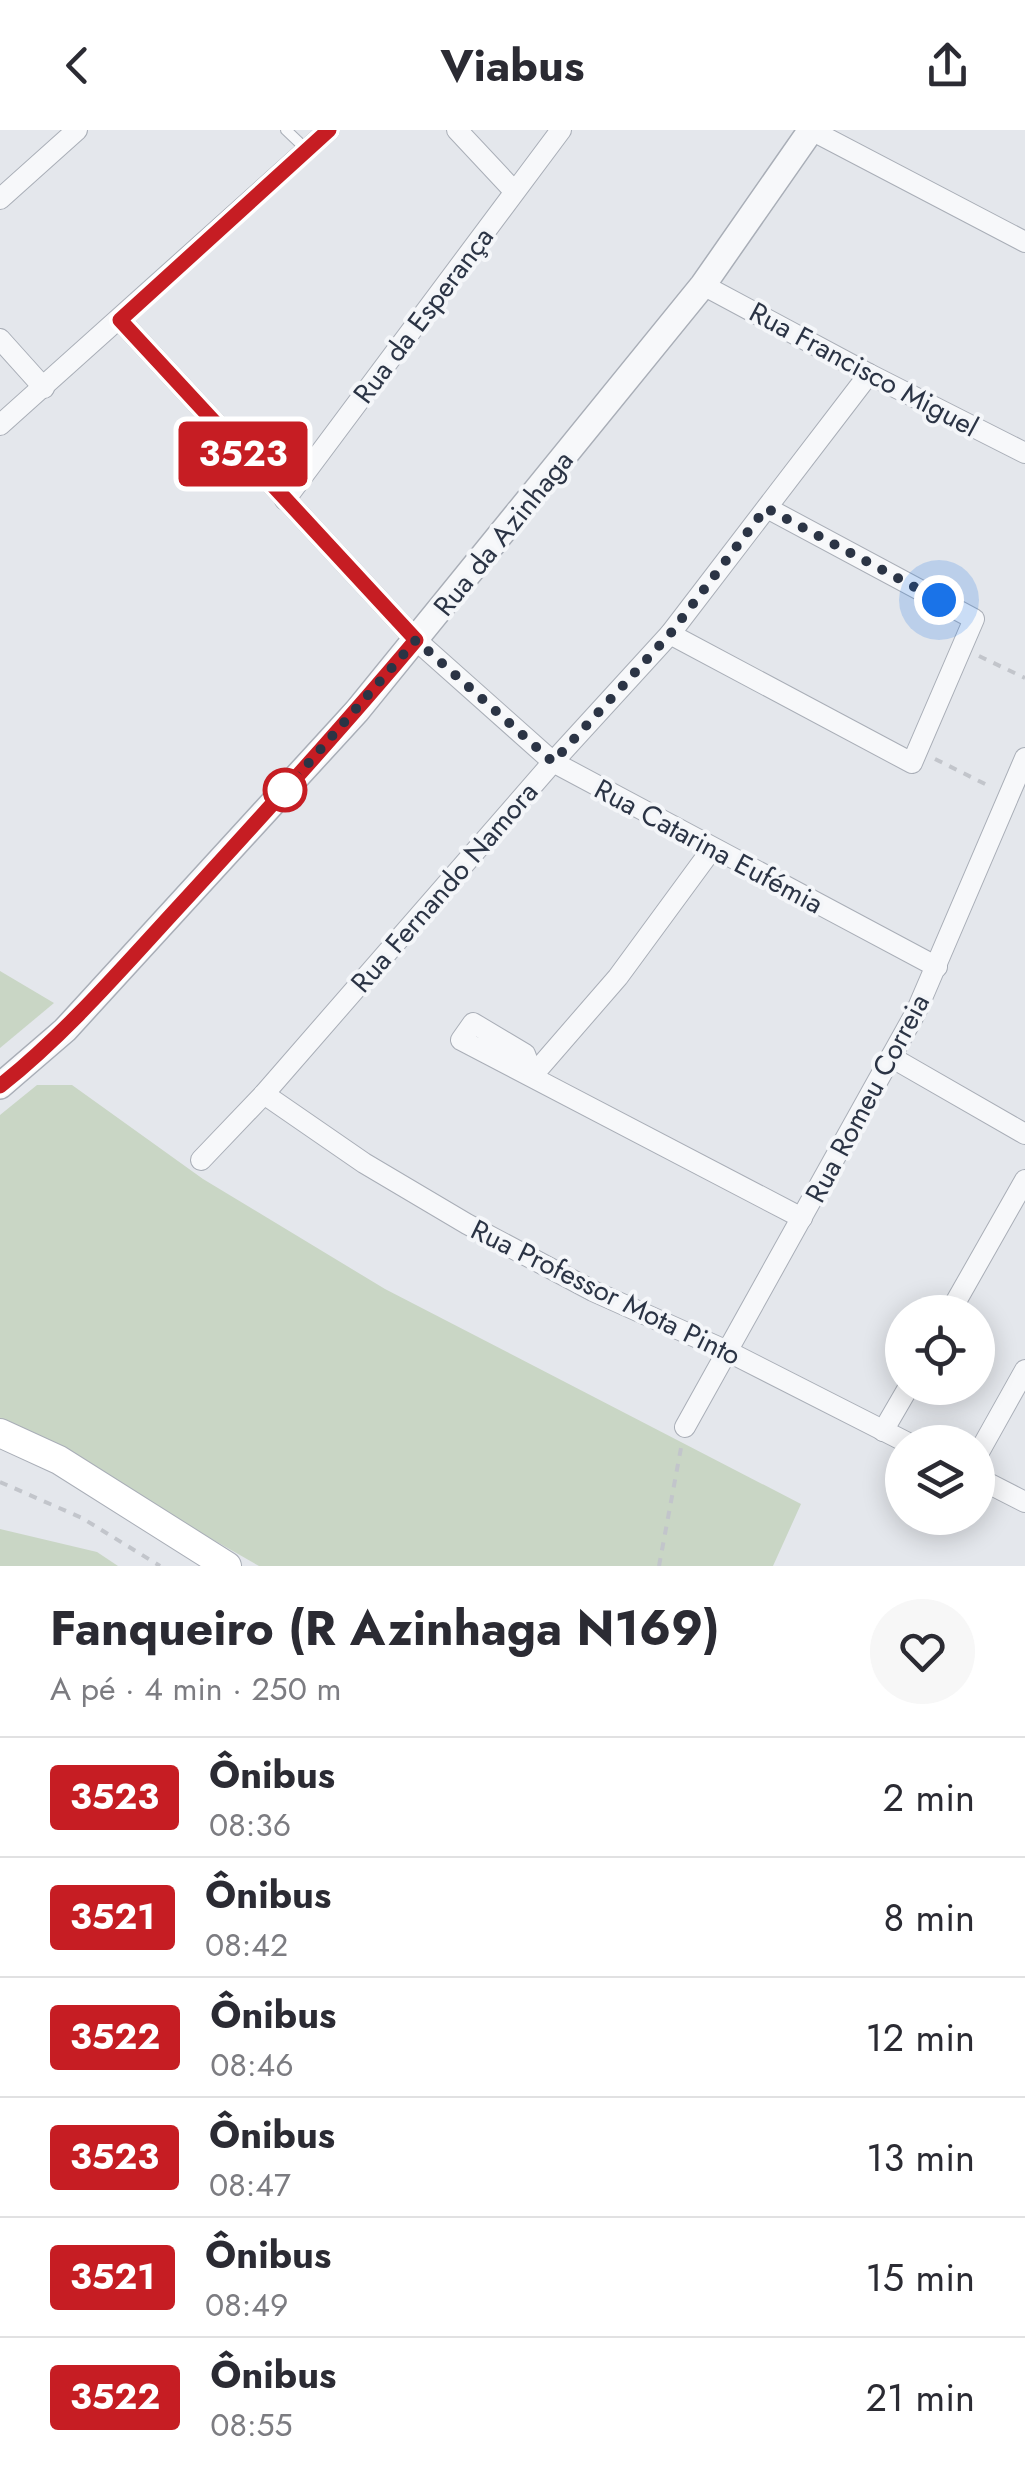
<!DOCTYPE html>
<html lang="pt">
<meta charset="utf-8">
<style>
body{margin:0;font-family:Jost,sans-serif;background:#f7f7f7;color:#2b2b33;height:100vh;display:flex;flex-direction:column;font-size:38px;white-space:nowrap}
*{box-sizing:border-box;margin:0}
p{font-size:32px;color:#7c7c81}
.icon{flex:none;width:55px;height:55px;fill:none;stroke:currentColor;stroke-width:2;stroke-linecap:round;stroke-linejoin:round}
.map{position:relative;height:1436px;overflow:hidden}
.drawer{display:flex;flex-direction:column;background:#fff;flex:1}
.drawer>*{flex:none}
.badge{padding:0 20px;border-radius:8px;font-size:35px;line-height:65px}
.fabs{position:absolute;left:885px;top:1165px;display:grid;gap:20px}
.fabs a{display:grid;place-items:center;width:110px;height:110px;border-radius:50%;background:#fff;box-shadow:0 5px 25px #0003;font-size:50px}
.you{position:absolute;width:50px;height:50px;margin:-25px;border:8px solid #fff;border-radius:50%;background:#1a73e8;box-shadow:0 0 0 15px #1a73e833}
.map>.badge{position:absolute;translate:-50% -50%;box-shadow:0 0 0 5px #fff}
.round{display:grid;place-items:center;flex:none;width:105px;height:105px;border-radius:52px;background:#f7f7f7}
.summary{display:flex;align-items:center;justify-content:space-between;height:170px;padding:0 50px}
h1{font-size:48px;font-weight:700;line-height:75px}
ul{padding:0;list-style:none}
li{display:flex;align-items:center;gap:30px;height:120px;padding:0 50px;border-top:2px solid #e1e1e2}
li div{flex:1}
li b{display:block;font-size:38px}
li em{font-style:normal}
li .badge{min-width:110px;font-weight:700;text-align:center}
header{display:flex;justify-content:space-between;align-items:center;height:130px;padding:0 50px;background:#fff;font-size:45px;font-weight:700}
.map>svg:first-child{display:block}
</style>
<header><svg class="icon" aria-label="back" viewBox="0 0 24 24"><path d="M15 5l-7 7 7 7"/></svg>Viabus<svg class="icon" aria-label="share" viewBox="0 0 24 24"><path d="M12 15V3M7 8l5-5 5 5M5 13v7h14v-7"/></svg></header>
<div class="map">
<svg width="1025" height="1436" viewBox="0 0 1025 1436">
<rect width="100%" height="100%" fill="#e4e7ec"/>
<g fill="#c9d6c5">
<path d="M0,841L54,873L0,918Z"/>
<path d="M37,955H72L203,1049L385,1159L801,1374L773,1436H259L0,1288V985Z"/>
<path d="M0,1399L97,1422L118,1436H0Z"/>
</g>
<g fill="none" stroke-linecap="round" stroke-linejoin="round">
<g stroke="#a9aeb7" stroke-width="12">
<path id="service" d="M286,0L307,20"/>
</g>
<g stroke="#a9aeb7" stroke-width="22">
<g id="minor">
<path d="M457,0L514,61"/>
<path d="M811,0L1025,112"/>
<path d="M0,69L77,0"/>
<path d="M703,155L869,244L1025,323"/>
<path d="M120,190L416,510L553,632L937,837"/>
<path d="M0,209L44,258"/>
<path d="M0,295L329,0"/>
<path d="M285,370L561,0"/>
<path d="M670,504L912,633L974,489L767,378"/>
<path d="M891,927L1025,1004"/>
<path d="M533,945L525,924L473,893L461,910L802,1088"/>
<path d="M533,945L618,847L712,719"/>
<path d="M264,964L364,1033L467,1094L593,1161L727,1221L906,1312"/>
<path d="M201,1030L264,964L553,632L670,504L869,244"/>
<path d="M950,1182L1025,1050"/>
<path d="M685,1297L916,882L1025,628"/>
<path d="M883,1301L908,1258"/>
<path d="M978,1324L1025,1240"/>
<path d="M978,1348L1025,1372"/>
</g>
</g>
<g stroke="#a9aeb7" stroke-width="28">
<path id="tertiary" d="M0,956L65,900L357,581L703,155L811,0"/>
</g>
<g stroke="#a9aeb7" stroke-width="30">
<path id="secondary" d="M0,1303L59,1330L227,1436"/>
</g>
<g stroke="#c2c5cb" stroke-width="4" stroke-dasharray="8 8" stroke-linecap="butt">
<path d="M979,526L1025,548"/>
<path d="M935,629L989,656"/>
<path d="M0,1352L82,1388L160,1436"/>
<path d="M659,1436L681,1318"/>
</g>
<use href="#service" stroke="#f7f8fa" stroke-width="10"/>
<use href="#minor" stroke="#f7f8fa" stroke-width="20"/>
<use href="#tertiary" stroke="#f7f8fa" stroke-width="25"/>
<use href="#secondary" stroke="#fff" stroke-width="28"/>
</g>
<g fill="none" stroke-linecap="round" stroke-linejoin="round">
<g stroke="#fff" stroke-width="22">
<path id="line" d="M0,956C64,905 117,844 172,784C255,694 337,604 416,510L120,190L329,0"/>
</g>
<use href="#line" stroke="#c61d23" stroke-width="15"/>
<path stroke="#2b3445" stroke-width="10" stroke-dasharray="0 18" d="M285,660L416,510L553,632L670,504L766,378L939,470"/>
</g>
<circle fill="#fff" stroke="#c61d23" stroke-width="5" cx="285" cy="660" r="20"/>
<g text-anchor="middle" stroke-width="8" stroke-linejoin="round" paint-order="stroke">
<g font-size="28" fill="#2b3445" stroke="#f4f6f9">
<text transform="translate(423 185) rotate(-53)" y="10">Rua da Esperança</text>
<text transform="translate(864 239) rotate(28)" y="10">Rua Francisco Miguel</text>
<text transform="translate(503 403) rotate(-51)" y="10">Rua da Azinhaga</text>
<text transform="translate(709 716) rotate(28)" y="10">Rua Catarina Eufémia</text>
<text transform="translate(444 757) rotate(-49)" y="10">Rua Fernando Namora</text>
<text transform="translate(867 968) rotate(-62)" y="10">Rua Romeu Correia</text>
<text transform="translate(606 1162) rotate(26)" y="10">Rua Professor Mota Pinto</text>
</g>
</g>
</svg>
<div class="fabs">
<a><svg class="icon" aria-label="locate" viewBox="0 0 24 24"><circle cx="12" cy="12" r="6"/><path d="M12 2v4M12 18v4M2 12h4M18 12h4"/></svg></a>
<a><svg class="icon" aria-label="layers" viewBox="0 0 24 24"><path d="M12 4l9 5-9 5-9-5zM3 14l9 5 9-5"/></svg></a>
</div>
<div class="you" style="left:939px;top:470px"></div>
<b class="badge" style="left:243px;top:324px;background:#c61d23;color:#fff">3523</b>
</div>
<section class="drawer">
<div class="summary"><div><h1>Fanqueiro (R Azinhaga N169)</h1><p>A pé · 4 min · 250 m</p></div><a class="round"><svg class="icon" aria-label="heart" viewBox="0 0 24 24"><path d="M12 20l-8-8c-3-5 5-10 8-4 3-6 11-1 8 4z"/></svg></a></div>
<ul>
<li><span class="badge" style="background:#c61d23;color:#fff">3523</span><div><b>Ônibus</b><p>08:36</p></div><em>2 min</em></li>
<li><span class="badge" style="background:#c61d23;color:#fff">3521</span><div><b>Ônibus</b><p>08:42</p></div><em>8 min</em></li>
<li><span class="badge" style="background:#c61d23;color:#fff">3522</span><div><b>Ônibus</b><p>08:46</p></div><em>12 min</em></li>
<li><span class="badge" style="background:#c61d23;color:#fff">3523</span><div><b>Ônibus</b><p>08:47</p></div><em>13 min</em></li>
<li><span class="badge" style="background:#c61d23;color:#fff">3521</span><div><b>Ônibus</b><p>08:49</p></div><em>15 min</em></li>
<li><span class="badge" style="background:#c61d23;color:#fff">3522</span><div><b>Ônibus</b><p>08:55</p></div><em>21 min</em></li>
</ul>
</section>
